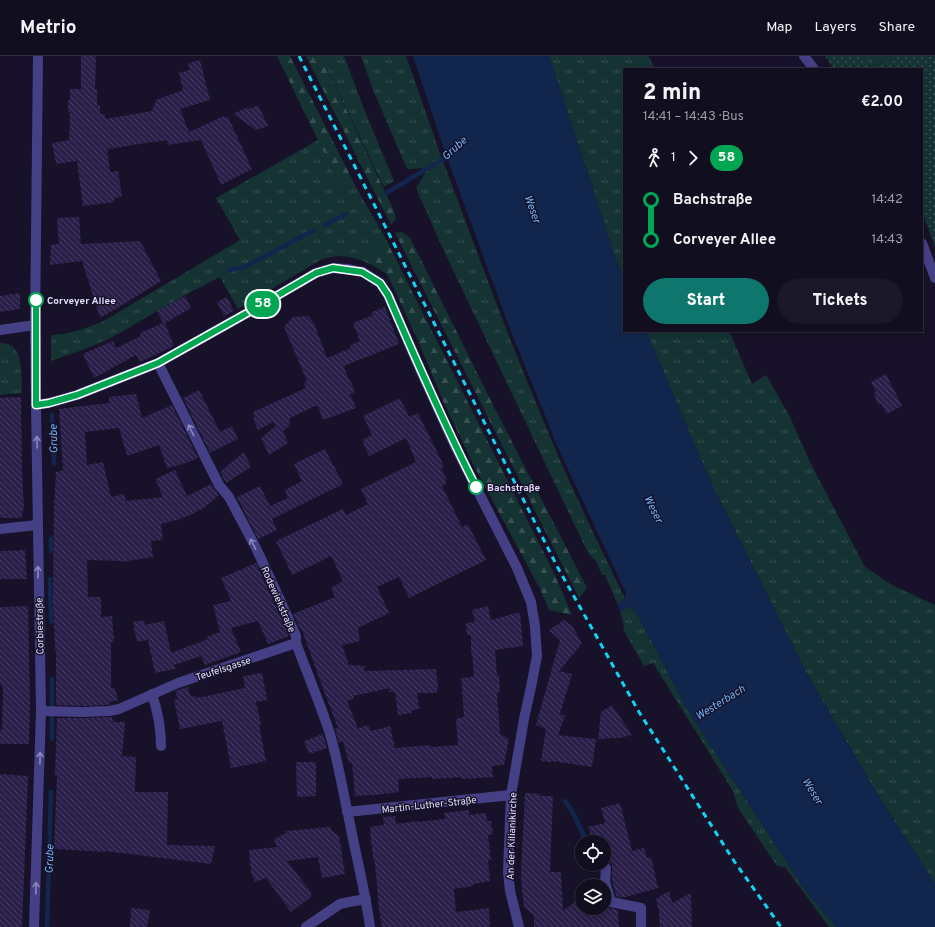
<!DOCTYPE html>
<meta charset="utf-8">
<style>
body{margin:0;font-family:Overpass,sans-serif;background:#1a1728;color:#f1f3f6;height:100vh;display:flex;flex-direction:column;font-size:15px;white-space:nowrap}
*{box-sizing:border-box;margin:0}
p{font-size:13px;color:#9c9ca4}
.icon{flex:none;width:22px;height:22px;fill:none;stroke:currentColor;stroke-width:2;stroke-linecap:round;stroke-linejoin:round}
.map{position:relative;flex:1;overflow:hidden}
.panel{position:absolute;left:623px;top:12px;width:300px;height:264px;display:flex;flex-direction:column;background:#110e1f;border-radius:0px;box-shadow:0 2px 6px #0003,0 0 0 1px #302e3d}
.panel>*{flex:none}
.badge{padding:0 8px;border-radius:13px;font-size:14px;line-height:26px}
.tools{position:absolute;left:575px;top:779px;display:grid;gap:8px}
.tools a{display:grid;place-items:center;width:36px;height:36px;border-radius:50%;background:#110e1f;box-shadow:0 2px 6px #0003,0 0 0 1px #302e3d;font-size:20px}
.map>.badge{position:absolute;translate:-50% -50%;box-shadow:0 0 0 2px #fff}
.legs{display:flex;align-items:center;gap:6px;height:44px;padding:0 20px;font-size:13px}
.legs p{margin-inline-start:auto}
.head{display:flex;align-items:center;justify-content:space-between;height:68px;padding:0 20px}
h1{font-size:22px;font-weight:800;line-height:30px}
.button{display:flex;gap:8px;margin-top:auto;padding:8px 20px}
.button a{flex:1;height:46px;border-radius:24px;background:#0f766e;color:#fff;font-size:16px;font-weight:800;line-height:46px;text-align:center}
.button a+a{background:#1a1728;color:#f1f3f6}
ul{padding:0 20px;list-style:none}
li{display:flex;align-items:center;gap:14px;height:40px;font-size:15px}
li i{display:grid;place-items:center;width:6px;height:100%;margin:0 5px;background:currentColor}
li i::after{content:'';width:10px;height:10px;margin:-5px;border:3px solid;border-radius:50%;background:#110e1f}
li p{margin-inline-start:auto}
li:first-child i{background:linear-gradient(#0000 50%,currentColor 0)}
li:last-child i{background:linear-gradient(currentColor 50%,#0000 0)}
header{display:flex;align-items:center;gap:24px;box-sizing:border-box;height:56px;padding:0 20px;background:#110e1f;border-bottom:1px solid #302e3d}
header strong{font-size:19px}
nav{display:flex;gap:22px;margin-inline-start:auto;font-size:14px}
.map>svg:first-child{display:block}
</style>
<header>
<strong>Metrio</strong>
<nav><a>Map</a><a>Layers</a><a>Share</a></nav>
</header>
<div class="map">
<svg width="935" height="871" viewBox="0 0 935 871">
<defs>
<pattern id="grass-tufts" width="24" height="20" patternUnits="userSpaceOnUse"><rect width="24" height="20" fill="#153333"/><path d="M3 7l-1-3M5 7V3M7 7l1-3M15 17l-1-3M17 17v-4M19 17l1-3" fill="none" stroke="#375051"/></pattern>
<pattern id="forest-firs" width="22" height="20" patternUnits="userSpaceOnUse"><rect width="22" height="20" fill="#153333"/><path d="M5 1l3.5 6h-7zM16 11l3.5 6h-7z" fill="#375051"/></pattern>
<pattern id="garden-dots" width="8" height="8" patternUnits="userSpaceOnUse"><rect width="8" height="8" fill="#153333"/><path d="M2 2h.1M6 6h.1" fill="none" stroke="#375051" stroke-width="1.8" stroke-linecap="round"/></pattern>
<pattern id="building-back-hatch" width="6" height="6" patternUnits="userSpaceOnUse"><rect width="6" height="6" fill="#291f49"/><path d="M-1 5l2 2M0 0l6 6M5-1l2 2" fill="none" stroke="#483f64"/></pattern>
</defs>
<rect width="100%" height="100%" fill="#171229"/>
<g fill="url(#grass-tufts)">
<path d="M321,0H344L364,53L394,125L384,131Z"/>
<path d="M361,0H406L442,103L427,112L407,113L374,36Z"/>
<path d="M549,0H648L655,13H624V222L617,206Z"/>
<path d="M864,0H898L872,12Z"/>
<path d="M318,84L339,127L357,133L381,174L400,211L387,218C372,208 356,200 338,200C332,201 327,202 322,203L238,253L220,221L185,239L111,282L82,294L51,305V279L64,278L83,273L102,266L240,184L216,142Z"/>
<path d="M443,105C475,190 506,277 542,361C567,423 596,483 625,542L618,549L605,519H602L596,505L588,497L443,193L416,132L427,114Z"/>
<path d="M646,275H729L752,328L766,319L789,359L811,408L865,511L892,529L935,549V828L876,736L806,616L712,429Z"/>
<path d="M0,287C25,285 21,320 22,337L0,339Z"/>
<path d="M630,551L636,556L687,653L804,833L836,871H829L785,811L777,810L738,752L733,735L653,607L644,610L623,573L624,570L620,555Z"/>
</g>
<g fill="url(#forest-firs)">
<path d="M277,0H290L357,133L339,127Z"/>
<path d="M306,0H321L394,155L396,163L391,169Z"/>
<path d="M402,176L410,182L493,349L587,532L579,542L395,177Z"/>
<path d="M387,186L554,517L572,559L549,554L540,533L474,410L444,347L416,280L387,218L373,209L371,205V199L374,193Z"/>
</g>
<path fill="url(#garden-dots)" d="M825,0H864L872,12L898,0H935V191L922,155V13H834Z"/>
<path fill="#12264d" d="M413,0H549L617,206L624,222V275H646L712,429L806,616L876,736L935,828V871H836L804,833L687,653L636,556L630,551L620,555L618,549L625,542L626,537L559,394L510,273L448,104L443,105L442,103L446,99Z"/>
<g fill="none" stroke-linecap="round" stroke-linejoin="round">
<g stroke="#12264d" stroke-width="4.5">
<path d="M386,137L447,101"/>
<path d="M325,169L347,158"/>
<path d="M229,214L245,211L314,174"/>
<path d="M52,359L54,407"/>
<path d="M51,495V483"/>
<path d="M50,523L51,566"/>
<path d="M52,623V683"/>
<path d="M565,745L572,755L587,786"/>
<path d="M597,808L600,814"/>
<path d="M47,871L51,736"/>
</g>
</g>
<g fill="url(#building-back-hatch)">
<path d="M81,0H96L95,33H97V50L100,49V58H105V63L152,55L156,44L183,34L179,17L190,14L188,7L200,4L210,44L180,53L189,76L224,60L225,62L228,61L252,113L221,129L201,84L168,89L167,86L168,84L139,88L107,93L110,116L118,115L122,141L114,142V146L83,150L77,105L56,108L52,87L69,84L70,56H68V44H70V33H81Z"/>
<path d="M258,49L268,70L256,74L233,58L248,51L249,53Z"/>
<path d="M79,161L81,188L140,185L161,225L124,248L100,262L82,205L50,209L51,189L59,188L57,162Z"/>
<path d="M20,237V253L0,256V240Z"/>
<path d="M185,240L191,252L165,267L174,290L140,306L136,299L94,322L83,298L113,285L116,292L141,280L140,277L163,267L157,255Z"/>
<path d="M227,241L234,255L224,260L217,246Z"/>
<path d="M385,251L399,288L344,310L348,322L353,330L354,337L350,338L356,352L323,364L318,350L315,351V350L290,362L289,370L283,375L288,387L269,399L261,382L276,370L273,366L258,374L253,362L255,361L253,356L306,332L304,327L307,325L284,271L293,261L308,260L314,267L327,302L351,292L350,289L360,285L353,267L373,259L372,256Z"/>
<path d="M886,318L902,350L887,358L881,348L879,349L873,337L876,336L871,326Z"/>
<path d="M199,334L220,376L232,370L238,383L210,397L183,342Z"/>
<path d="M136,338L142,362L172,349L198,402L183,408L167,412L159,389L127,400L119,372L85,376L87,409L103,406L111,441L124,438L126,445L163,441L155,423L175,414L187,440L211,428L219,439L204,452L190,459L177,464L161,468L163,484L151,485L153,501L122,506V505L87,504L88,541H101V561L112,560L114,585L111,586V632H115L118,644L109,646L110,648L108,649L82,650L56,649V594H55L53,544L54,452L56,416L63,414L59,353L109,347V341Z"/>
<path d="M21,341L22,415L24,454H23L22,462H0V342Z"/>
<path d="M400,342L409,361L418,357L444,410L441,412L447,424L445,425L446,428L442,430L462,471L468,468L486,504L409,542L399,521L377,531L389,557L358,572L360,585L342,589L349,609L365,610L364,615L436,613L438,633H437V637H417L419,653L412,654V657L398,659L395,636H389L390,632L353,640L354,643L347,645L358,672L369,669L371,675L390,670L395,692L431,689V691L458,689L456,663L464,661L461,622L474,621L472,597L471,598V579H467L466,567L475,566L472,554L488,550L491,564L520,556L523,590L495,594L497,619H499L500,636L497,637L500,678L509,683L504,709L492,710L493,721L462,723L461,721L432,723V721L398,723L399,736L376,739L355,740L352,707H349L343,685L339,687L335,673L338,672L322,630L302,574H301L293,558L335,541L331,532L343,525L331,500L292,519L276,485L343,453L346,459L368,448L361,433L416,406L406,382L369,400L362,384L372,379L363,360Z"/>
<path d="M325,393L343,428L272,463L277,474L258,483L237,441L260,430L270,450L288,442L285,434L302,425L294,408Z"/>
<path d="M244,396L251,411L226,427L227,429L220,416Z"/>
<path d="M25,494L27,523H0V495Z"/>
<path d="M256,507L289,580L268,588L258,565L231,572L241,596L205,609L201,600L174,609L175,613L155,617L148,584L137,586L133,566L144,564L145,569L164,565L171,597L208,583L207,581L220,576L213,549L231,545L221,522Z"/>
<path d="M28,550L30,648L29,688H0V673L2,674L3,632H2V629H0V551Z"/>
<path d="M564,564L573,571L582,588L559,615L572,618L560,658L565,660L558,679L596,683L592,711L552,705L551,706L541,705L546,673L536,669L560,584L549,574Z"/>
<path d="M262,617L267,644L256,646L261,669H259L266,705L231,712L222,665L180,673L174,644L178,643L175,635L188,631L191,641L196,640V642L245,632L243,620Z"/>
<path d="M612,649L632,679L619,682L598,683L601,656Z"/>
<path d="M112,661L113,666H125L122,700L136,701L135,736H168L167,789L215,790L211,808L105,795V796L54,793L57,720H55L57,662H82Z"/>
<path d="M323,678L327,692L309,698L304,685Z"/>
<path d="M296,706H316V740L297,741Z"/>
<path d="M0,718L28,720L22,871H0Z"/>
<path d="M525,737L540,738V740H553L550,816H561L563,855L575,846H582V852H604V845L607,851L618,854L619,871H534V860L524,851L522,835L521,818Z"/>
<path d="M620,747L632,795L644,792L647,802L651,801L658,832L622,842L616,840L612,825V809L609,806H604V780L593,783L588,771L605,767L601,752Z"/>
<path d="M469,754V759L486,757L487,765H491L493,778L488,779L491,804H488L490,825L473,828V830L454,833L456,856L489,852L490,871H382L379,853L375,808L373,800L370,775L371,774L370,771L384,769L383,761L395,760L396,768L417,765V766L445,763L444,757Z"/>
<path d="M331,771V774L339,780L345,818L322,822L318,801L287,805L311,836V841L291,856L266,822L255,826L251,816L249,794L277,791L274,783L286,777L285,775Z"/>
<path d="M669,835L672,847L691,837L692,871H660L659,856L656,843Z"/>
<path d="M131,852L150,854L147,871H130Z"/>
</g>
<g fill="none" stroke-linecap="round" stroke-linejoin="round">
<g stroke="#454085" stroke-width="10">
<path d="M804,0L814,13"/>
<path d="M922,187L935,222"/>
<path d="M158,307L219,429L229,441L256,492L276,535L296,580V587C307,617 320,647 330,678C338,705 342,731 348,758C355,796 365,833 370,871"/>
<path d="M36,349L49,347L77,339L158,307L249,256L316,217L333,212L347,213L363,216L380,227L388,239L420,313L455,390L517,512L531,546L535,570L537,600L531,631L524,663L511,739L508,816L510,835L519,871"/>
<path d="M0,473L37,469"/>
<path d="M152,638C158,656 161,671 161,690"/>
<path d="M41,655L82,656L109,655L119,653L178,627L296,587"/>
<path d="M347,756L511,739"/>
<path d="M606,812L605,826L611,846L641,852V871"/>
<path d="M34,871L41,655L36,349L35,269"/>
<path d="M306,871L340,848L349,846L366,843"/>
</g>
<path stroke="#454085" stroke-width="10" d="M0,274L35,269L38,0"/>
<path stroke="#13d3f2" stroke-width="3" stroke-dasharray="6 5" stroke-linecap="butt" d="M299,0L558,512L639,656L734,805L781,871"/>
</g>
<defs><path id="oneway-shaft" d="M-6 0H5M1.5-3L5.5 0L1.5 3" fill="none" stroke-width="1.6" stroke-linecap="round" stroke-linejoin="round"/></defs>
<g stroke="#8b86bb">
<use href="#oneway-shaft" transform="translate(191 374) rotate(-116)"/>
<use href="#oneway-shaft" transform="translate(37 386) rotate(-91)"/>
<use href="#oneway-shaft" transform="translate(253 488) rotate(-118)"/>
<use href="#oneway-shaft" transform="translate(38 516) rotate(-91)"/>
<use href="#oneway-shaft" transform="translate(40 702) rotate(-89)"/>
<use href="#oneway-shaft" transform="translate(36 832) rotate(-88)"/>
</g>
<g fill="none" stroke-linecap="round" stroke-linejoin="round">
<g stroke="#fff" stroke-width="9">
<path id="line-1" d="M36,244V349L49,347L77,339L158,307L249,256L316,217L333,212L362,216L380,227L388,239C416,304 444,368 476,431"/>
</g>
<use href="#line-1" stroke="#00a651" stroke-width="6"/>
</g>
<g fill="#fff" stroke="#00a651" stroke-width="2">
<circle cx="36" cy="244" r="7"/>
<circle cx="476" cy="431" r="7"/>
</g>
<g text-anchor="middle" stroke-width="3" stroke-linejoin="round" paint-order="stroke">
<g font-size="10" font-weight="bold" fill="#e1dcfd" stroke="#171229" text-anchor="start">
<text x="47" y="248">Corveyer Allee</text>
<text x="487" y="435">Bachstraße</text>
</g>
<g font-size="10" fill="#e1dcfd" stroke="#171229">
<text transform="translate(279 543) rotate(66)" y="4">Rodewiekstraße</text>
<text transform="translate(39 570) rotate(-91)" y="4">Corbiestraße</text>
<text transform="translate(223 612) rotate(-18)" y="4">Teufelsgasse</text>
<text transform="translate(429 748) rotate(-6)" y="4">Martin-Luther-Straße</text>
<text transform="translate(511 780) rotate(-88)" y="4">An der Kilianikirche</text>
</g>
<g font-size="11" font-style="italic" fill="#70b3f7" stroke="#171229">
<text transform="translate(454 92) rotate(-42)" y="4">Grube</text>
<text transform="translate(533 153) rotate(70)" y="4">Weser</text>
<text transform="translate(53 383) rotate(-91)" y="4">Grube</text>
<text transform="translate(654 453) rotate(64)" y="4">Weser</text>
<text transform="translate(720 646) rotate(-32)" y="4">Westerbach</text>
<text transform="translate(813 735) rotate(58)" y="4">Weser</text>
<text transform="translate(49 803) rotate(-88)" y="4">Grube</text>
</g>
</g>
</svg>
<div class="tools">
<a><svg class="icon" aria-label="locate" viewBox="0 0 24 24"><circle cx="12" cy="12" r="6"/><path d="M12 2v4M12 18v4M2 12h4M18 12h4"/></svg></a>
<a><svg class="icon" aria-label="layers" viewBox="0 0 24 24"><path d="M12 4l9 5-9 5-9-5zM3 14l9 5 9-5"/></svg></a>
</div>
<b class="badge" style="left:263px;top:248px;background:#00a651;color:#fff">58</b>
<section class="panel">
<div class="head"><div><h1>2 min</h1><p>14:41 – 14:43 · Bus</p></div><b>€2.00</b></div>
<div class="legs"><svg class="icon" aria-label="walk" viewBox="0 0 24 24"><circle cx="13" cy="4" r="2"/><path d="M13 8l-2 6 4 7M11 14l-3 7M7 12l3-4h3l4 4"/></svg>1<svg class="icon" aria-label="forward" viewBox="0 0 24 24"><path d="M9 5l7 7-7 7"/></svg><b class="badge" style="background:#00a651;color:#fff">58</b></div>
<ul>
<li><i style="color:#00a651"></i><b>Bachstraße</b><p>14:42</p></li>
<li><i style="color:#00a651"></i><b>Corveyer Allee</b><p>14:43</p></li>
</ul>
<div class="button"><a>Start</a><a>Tickets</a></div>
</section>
</div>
